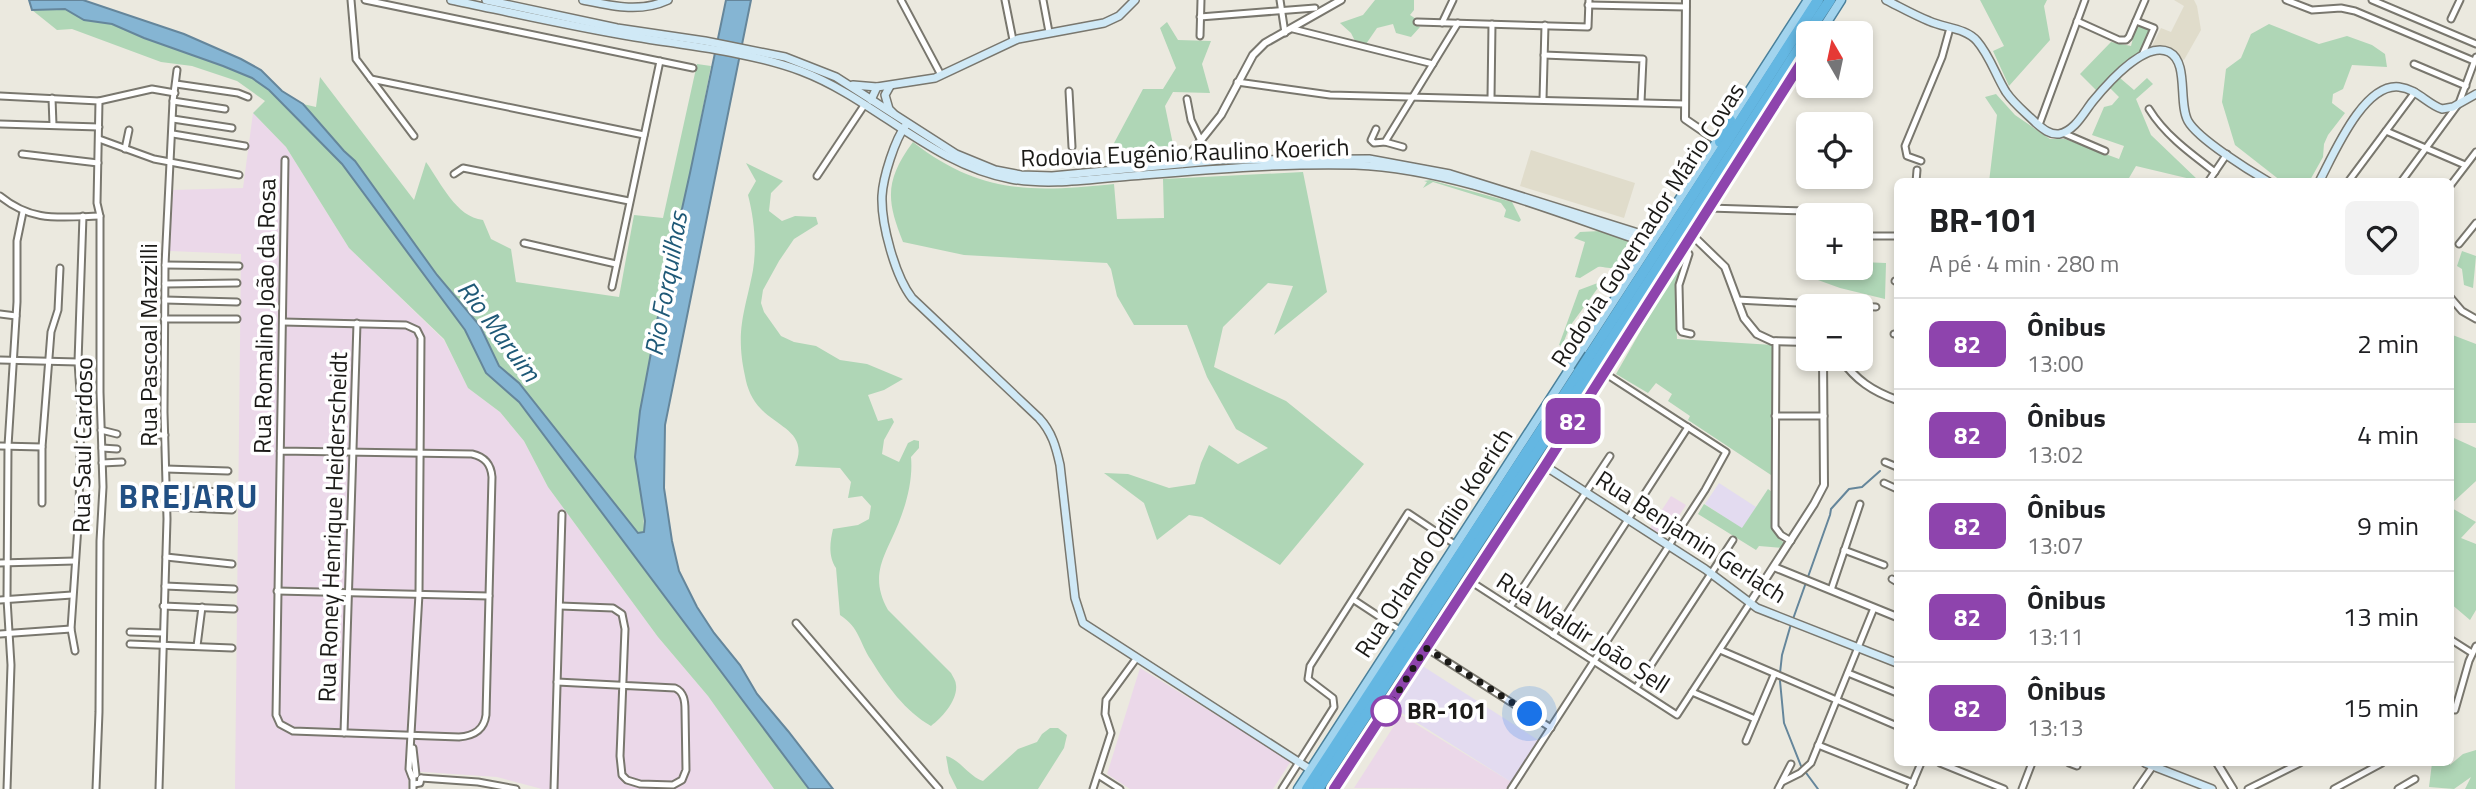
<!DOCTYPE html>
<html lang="pt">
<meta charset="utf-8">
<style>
body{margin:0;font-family:"Titillium Web",sans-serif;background:#f2f2f2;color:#202124;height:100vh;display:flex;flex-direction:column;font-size:26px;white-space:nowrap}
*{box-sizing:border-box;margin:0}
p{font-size:23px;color:#757577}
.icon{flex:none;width:38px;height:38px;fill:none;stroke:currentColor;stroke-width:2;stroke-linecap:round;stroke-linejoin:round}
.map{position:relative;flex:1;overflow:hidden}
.details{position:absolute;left:1894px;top:178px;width:560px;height:588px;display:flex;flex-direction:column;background:#fff;border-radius:10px;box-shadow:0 4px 10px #0003}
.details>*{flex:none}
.badge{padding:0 14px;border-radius:10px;font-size:24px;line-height:46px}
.needle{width:46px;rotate:351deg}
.buttons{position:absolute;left:1796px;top:21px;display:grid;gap:14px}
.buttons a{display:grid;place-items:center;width:77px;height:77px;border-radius:10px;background:#fff;box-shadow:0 4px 10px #0003;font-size:35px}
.you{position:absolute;width:35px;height:35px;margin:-18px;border:5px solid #fff;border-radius:50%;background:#1a73e8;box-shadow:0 0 0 10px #1a73e833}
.map>.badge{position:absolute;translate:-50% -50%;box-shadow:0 0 0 4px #fff}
.round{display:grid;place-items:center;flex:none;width:74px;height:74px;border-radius:10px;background:#f2f2f2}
.summary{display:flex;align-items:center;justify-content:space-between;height:119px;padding:0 35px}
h1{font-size:33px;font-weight:700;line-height:52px}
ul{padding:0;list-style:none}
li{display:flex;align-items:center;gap:21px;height:91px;padding:0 35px;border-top:2px solid #e0e0e0}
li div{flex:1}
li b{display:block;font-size:26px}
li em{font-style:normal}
li .badge{min-width:77px;font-weight:700;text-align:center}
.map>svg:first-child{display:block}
</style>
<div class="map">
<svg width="2476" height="789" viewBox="0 0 2476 789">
<rect width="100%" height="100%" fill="#ebe9df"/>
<g fill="#e0dccb">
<path d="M2174,0H2194L2197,6L2201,30L2184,60L2171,50L2151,48L2161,28L2171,32L2184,6Z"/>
<path d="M1531,150L1635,183L1624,218L1520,186Z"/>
</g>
<g fill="#ebd8e9">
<path d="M253,113L286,147L349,248L444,340L468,388L500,412L524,441L548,487L658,637L708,696L774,789H542L497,777L409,771L408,789H235L241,254L170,251L172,190L243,188Z"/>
<path d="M1671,496L1686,505L1665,537L1650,528Z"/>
<path d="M1140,668L1291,761L1273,789H1130L1107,774Z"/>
<path d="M1401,715L1511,782L1507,789L1354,788Z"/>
</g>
<g fill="#e3dbf0">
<path d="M1719,483L1756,507L1742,529L1705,504Z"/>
<path d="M1421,665L1538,740L1511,782L1394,708Z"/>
</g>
<g fill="#afd6b6">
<path d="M1375,0H1414V10L1410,15L1416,19L1414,25L1420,27L1411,37L1396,33L1393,24L1377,28L1366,44L1355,41L1351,33L1340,23L1363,15Z"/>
<path d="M1980,0H2047L2044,6L2050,40L2009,86L1993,51L2004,46Z"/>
<path d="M66,9L84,20L112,24L144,38L223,66L252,78L269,90L342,164L465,330L486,373L519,402L809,789H774L708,696L658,637L548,487L524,441L500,412L468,388L444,339L349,248L286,147L253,113L265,101L237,81L192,66L161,62L72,29L57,30L32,10Z"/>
<path d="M1167,22L1178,40L1211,41L1202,64L1210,93L1173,92L1165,106L1175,154L1142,161L1114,155L1113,145L1143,89H1163L1176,68L1160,28Z"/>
<path d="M2137,23L2150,27L2140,53L2097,91L2080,74L2111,42L2131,46Z"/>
<path d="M2269,24L2319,44L2347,36L2372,45L2385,54L2387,67L2352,65L2343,89L2333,94L2332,103L2345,113L2328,135L2324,144L2323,157L2309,182L2281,181L2235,145L2222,102L2226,69L2241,58L2251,34Z"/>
<path d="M697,64L711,66L690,173L657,321L640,411L644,532L638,533L519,383L499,366L480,326L437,275L355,161L344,151L303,104L316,107L320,77L414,200L426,162C441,183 456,217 483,220L491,239L511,249L516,282L619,297L634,215L663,218Z"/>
<path d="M2120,78L2134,90L2147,78L2153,84L2136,99L2151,135L2199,181L2136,166L2129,178L2134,182H1989L1997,115L1985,97L1996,94L2015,115L2050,139H2065L2119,159L2124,146L2092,135L2104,107L2112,105L2119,97L2110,88Z"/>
<path d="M913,142C981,195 1033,192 1114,184L1117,219L1164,218L1163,179L1303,172L1327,292L1274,335L1293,286L1268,283L1223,327L1214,367L1286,401L1364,464L1280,565L1202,517L1189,515L1157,540L1144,503L1104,473L1128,474L1169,488L1195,484L1201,463L1209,445L1238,464L1268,448L1236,429L1207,377L1187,325H1134L1117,296L1111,269L1107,263L964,255L903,242C886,200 885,180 913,142Z"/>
<path d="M746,163L783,181L771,193L769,211L782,221L795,216L816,217L818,224L794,239L779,261L763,290L761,303L764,312L781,336L794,342L816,346L840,360L867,364L903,379L884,390L868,395L878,421L892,418L894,422L884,440L882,454L899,462L908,443L914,440L919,441V448L911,457C913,478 907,502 899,522C886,555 868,574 888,610L951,673C953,677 956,681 956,685C958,700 942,718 931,726C905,711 887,686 871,660C859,642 860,628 840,615L836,568C828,556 830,542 833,529L858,525L869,519L871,506L862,496L848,498L851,482L840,468L795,466C809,433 779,428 761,409C752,400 747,388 745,376C735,330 745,312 753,270C757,246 754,218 748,195L756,181Z"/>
<path d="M1430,180L1512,202L1521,220L1519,222L1504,217L1506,210L1501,203L1433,182L1423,188L1427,182L1424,181Z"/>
<path d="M1600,231L1634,242L1637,246C1632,256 1623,270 1610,268C1606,268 1602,266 1598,267L1580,278L1575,277L1585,242L1574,238L1580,232Z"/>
<path d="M2462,251L2476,256L2473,288L2464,285L2462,269L2457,266Z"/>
<path d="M1684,255L1685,256L1675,295L1677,339L1773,345L1771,475L1688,420L1690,416L1668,401L1672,394L1656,383L1648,393L1616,374Z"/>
<path d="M1860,262L1886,263L1885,299L1840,288L1818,280L1817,268H1860Z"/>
<path d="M1603,281L1570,326L1562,346L1559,345L1579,290Z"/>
<path d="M2450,334L2476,344V423H2452L2454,438L2476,448V481L2450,505Z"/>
<path d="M1768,489L1772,492C1772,510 1767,533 1786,544L1783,548L1759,546L1756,550L1698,514L1704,504L1742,528Z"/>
<path d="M2450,507L2476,522L2461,538L2476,544V610L2470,620L2450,603Z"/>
<path d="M1050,728H1058L1067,735L1064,748L1038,789H957L949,773L946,756C961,760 968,776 983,781L1018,749L1037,742L1042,734Z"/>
<path d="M2476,750V789H2465L2471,777L2454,789L2429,787L2432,763H2450V765L2463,754Z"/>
</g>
<path fill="#85b5d3" stroke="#65869b" stroke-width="2" d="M29,0H83L184,34L241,59L261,70L282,91L303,104L344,151L355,161L437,275L480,326L499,366L519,383L638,533L644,532L645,521L635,457L640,411L657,321L690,173L726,0H751L665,425L664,488L672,541L679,571L697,607L714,633L740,665L757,694L788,731L833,789H809L519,402L486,373L465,330L342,164L269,90L252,78L223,66L144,38L112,24L84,20L65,9L32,10Z"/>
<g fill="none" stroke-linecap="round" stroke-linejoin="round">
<g stroke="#65869b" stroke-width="2">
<path d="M1793,619L1830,515L1831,509L1849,489L1862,487L1880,471"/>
<path d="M1780,673L1782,655L1791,624"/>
<path d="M1780,681L1784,723L1801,766L1818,789"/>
</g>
<g stroke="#79776e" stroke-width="9">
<g id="minor">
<path d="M351,0L356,59L414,136"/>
<path d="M365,0L693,68"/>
<path d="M901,0L941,75"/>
<path d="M1005,0L1013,40"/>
<path d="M1043,0L1049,32"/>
<path d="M1280,0L1285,33"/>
<path d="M2286,0L2312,10L2341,8L2355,11L2474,61"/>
<path d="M2372,0L2476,44"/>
<path d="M1588,5L1686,7"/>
<path d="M1200,17L1315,8"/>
<path d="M2451,19L2460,0"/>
<path d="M2077,21L2119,40H2126L2129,37L2145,0"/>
<path d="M2136,21L2154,28L2143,53"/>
<path d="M1417,22L1588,27L1589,0"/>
<path d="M1442,23L1453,0"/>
<path d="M1293,29L1433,64"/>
<path d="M1200,36L1201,0"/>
<path d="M1544,55L1643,59L1641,102"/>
<path d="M2414,64L2466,86"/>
<path d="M371,79L644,135"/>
<path d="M1237,82L1330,95L1685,104"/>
<path d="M176,84L238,93L248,97"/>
<path d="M1069,91L1072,147"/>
<path d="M0,96L99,101L152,89L175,93"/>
<path d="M52,98L53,125"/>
<path d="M1491,98L1492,24"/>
<path d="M1187,99L1191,120L1200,139"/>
<path d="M1543,99L1545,25"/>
<path d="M173,101L225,109"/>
<path d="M2149,109C2165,135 2190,153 2215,172"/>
<path d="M173,119L232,128"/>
<path d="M0,124L99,127"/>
<path d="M2039,125L2085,0"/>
<path d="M1376,129L1371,140L1374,143L1385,142L1458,23"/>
<path d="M2386,131L2465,165"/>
<path d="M2063,133L2105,151"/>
<path d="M173,134L245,146"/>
<path d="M99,139L154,159L239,175"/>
<path d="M1385,142L1403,147"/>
<path d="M125,149L129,130"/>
<path d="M22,154L98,163"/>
<path d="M1921,161L1907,156L1905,146L1942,57L1950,28"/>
<path d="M454,174L463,168L629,201"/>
<path d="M817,176L865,104"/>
<path d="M1916,182L1917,170"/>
<path d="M2208,182L2227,154"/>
<path d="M2348,182L2415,92"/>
<path d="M2401,182L2459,103L2476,57"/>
<path d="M2450,186L2476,152"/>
<path d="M0,196C33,223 60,217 100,216"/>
<path d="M1709,208L1806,211L1810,215"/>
<path d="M1860,236H1897"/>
<path d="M524,243L616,264"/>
<path d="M2459,244L2476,223"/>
<path d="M1682,247L1689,254L1679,285L1680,329L1682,332L1691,334"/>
<path d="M165,265L239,266"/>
<path d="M1895,281L1897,282"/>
<path d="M165,284L237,283"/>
<path d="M612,287L660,61"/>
<path d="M2450,297L2462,311L2476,319"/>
<path d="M165,300L237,302"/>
<path d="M1737,300L1876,307"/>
<path d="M0,314L16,316"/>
<path d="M164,319H237"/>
<path d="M283,322L406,325L417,330L421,338L419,594L409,769L412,777"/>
<path d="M1894,334L1897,335"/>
<path d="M1776,341L1775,527L1781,535L1791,541"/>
<path d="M0,360L78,362"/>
<path d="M1775,416H1824"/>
<path d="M101,430L117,434"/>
<path d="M143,435H165"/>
<path d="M0,446L42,447"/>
<path d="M102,448L117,449"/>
<path d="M280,451L472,454C485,457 491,464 492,477L486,715C484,730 474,736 459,737L293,731L280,724L276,715L285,160"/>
<path d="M1885,462L1897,467"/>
<path d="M102,463L122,462"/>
<path d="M166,469L228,471"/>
<path d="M1884,483L1897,489"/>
<path d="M166,490L228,492"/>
<path d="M42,503V447L51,332L58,310L60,268"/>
<path d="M168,507L232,510"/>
<path d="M1844,550L1884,565"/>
<path d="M166,557L232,564"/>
<path d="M0,563L75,561"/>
<path d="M1892,579L1897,582"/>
<path d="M1470,581L1677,715L1750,603"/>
<path d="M165,586L234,589"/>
<path d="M1831,590L1860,504"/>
<path d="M277,591L489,596"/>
<path d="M0,600L72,595"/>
<path d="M1354,600L1401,631"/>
<path d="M163,606L234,609"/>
<path d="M1510,607L1610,456"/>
<path d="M796,623L939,789"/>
<path d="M130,632L163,633"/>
<path d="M0,634L71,629"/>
<path d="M1553,635L1688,427"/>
<path d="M2450,639L2472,653"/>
<path d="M130,644L232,648"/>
<path d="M197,646L202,607"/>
<path d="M1426,648L1551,728"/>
<path d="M1720,650L1897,726"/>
<path d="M75,651L71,629L79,511L81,407L78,362L83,216"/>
<path d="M1848,673L1897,693"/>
<path d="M557,682L675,688C684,692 685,701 685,710L686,770L682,780L673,785L640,784L627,780L622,775L620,756L625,629L622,614L613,608L560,606"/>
<path d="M1636,688L1733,540"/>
<path d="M1692,692L1755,719"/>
<path d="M2455,710L2469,661L2476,646"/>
<path d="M344,733L357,323"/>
<path d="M1746,741L1774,675"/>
<path d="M1818,745L1913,783"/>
<path d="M413,748L416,775"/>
<path d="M1940,763L2004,789"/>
<path d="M2069,763L2077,766"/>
<path d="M1098,775L1120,789"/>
<path d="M421,778L478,782L516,789"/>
<path d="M1782,782L1800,773L1811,763L1874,608"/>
<path d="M414,784L420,783L421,778"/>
<path d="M7,789L11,665L7,599L8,446L17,302V241L23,212"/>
<path d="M96,789L99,712L100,541L103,487L100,392V216L97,203L99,101"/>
<path d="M159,789L167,519L164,412L165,265L173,101L177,70"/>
<path d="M413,789V776"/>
<path d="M554,789L562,514"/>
<path d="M1093,789L1111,733L1105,714L1106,700L1136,659"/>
<path d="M1282,789L1334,707L1333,698L1308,679L1310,666L1408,513L1456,545"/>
<path d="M1511,789L1705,490L1726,452L1603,372"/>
<path d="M1778,789L1791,764"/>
<path d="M1910,789L1921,763"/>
<path d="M2022,789L2032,763"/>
<path d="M2137,789L2153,766"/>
<path d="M2248,789L2300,763"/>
<path d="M2334,789L2382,763"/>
<path d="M2398,789L2415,779"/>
</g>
</g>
<g stroke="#79776e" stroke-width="10">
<g id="tertiary">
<path d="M1686,0L1685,119L1717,141"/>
<path d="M1182,164L1221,115L1253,55L1265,43L1341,0"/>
<path d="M1691,234L1725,267L1744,318L1757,334L1772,341L1808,342"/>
<path d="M1841,359C1856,380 1872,391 1897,400"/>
<path d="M1774,567L1897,617"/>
<path d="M1750,603L1814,504L1824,485L1823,359"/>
<path d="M2217,763L2233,789"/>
</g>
</g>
<g stroke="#79776e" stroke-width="10">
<g id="secondary">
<path d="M451,0C513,13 574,27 635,37C689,46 750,52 801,71C875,99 932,165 1011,179C1050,186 1091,179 1130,176C1204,170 1280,163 1355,165C1455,169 1556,213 1650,244"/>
<path d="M486,0L617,28L705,41L785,57L836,77L956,154L995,170L1021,175L1052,176L1221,160L1369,159L1450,174L1654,238"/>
<path d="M583,0C612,6 640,13 668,0"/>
<path d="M1886,0C1900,7 1914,15 1929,21C1944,28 1966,28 1977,41C1990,56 1996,76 2006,92C2014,104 2026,113 2036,123C2043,129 2050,135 2059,134C2075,131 2084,112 2093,101C2107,84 2145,40 2169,52C2189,62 2178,103 2188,121C2198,139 2250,171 2269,182"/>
<path d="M853,85L877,87"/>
<path d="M890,86L885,95L889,109L893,113"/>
<path d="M871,100L877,87L935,78L1018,39L1104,23L1119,16L1135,0"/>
<path d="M906,125C895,139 883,177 882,196C881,224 895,276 912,298L1039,418C1052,432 1056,447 1060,465L1075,598L1083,623L1311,770"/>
<path d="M2319,182C2333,156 2363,83 2399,87C2417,89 2427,104 2442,109L2453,107L2476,94"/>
<path d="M1545,466L1705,569L1757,608L1897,663"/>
<path d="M2145,763L2212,789"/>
</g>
</g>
<g stroke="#4a809b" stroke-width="11">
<g id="primary">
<path d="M1820,33L1841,0"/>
<path d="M1728,124L1808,0"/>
<path d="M1726,180L1808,52"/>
<path d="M1298,789L1721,135"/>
<path d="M1334,789L1545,466L1603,372L1716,197"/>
</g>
</g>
<g stroke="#4a809b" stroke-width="13">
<g id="motorway">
<path d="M1808,33L1830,0"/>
<path d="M1720,142L1730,120"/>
<path d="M1697,214L1728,178"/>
<path d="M1590,355L1818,0"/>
<path d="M1598,360L1808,34"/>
<path d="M1399,690L1415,647"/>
<path d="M1307,789L1579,372"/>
<path d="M1318,789L1587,376"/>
</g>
</g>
<use href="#minor" stroke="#fff" stroke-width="5"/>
<use href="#tertiary" stroke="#fff" stroke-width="6"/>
<use href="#secondary" stroke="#d0e9f6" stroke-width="7"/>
<use href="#primary" stroke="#a2d4ee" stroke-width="8"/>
<use href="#motorway" stroke="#64b7e2" stroke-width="10"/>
<g stroke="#4a809b" stroke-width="13" stroke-linecap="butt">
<g id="motorway-bridge">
<path d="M1579,372L1590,355"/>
<path d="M1587,376L1598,360"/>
</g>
</g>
<use href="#motorway-bridge" stroke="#64b7e2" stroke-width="10"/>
</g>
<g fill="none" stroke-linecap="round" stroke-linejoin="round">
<g stroke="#fff" stroke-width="16">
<path id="line" d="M1334,789L1545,466L1808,52"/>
</g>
<use href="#line" stroke="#8e44ad" stroke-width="10"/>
<path stroke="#1b1a17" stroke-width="7" stroke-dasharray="0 12.6" d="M1386,711L1426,648L1530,714"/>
</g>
<circle fill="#fff" stroke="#8e44ad" stroke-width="3.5" cx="1386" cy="711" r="14"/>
<g text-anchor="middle" stroke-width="7" stroke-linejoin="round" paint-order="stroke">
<g font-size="24" fill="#1b1a17" stroke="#fff">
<text transform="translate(1185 153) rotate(-2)" y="8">Rodovia Eugênio Raulino Koerich</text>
<text transform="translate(1648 225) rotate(-57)" y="8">Rodovia Governador Mário Covas</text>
<text transform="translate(265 316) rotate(-89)" y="8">Rua Romalino João da Rosa</text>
<text transform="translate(149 345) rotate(-90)" y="8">Rua Pascoal Mazzilli</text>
<text transform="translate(83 445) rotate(-89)" y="8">Rua Saul Cardoso</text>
<text transform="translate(333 527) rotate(-88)" y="8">Rua Roney Henrique Heiderscheidt</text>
<text transform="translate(1691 537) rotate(33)" y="8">Rua Benjamin Gerlach</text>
<text transform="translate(1434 543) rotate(-57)" y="8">Rua Orlando Odílio Koerich</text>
<text transform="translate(1583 633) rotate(33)" y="8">Rua Waldir João Sell</text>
</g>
<g font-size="24" font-weight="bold" fill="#1b1a17" stroke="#fff" text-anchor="start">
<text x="1407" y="719">BR-101</text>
</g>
<g font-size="26" font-style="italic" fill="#1f5977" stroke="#fff">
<text transform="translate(666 284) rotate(-80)" y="9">Rio Forquilhas</text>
<text transform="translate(499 331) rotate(53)" y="9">Rio Maruim</text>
</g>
<g font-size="32" font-weight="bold" letter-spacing="2" fill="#214f83" stroke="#fff">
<text x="189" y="508">BREJARU</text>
</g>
</g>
</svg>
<div class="buttons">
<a><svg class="needle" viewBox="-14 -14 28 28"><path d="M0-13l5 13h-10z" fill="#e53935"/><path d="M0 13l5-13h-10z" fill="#757577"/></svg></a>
<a><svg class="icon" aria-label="locate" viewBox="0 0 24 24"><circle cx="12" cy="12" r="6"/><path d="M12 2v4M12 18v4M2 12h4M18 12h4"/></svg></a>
<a>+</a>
<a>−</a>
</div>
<div class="you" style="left:1530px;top:714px"></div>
<b class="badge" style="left:1573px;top:421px;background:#8e44ad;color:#fff">82</b>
<section class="details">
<div class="summary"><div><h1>BR-101</h1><p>A pé · 4 min · 280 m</p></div><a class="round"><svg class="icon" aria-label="heart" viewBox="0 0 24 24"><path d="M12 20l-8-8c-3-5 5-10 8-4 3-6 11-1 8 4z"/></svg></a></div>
<ul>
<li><span class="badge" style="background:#8e44ad;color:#fff">82</span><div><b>Ônibus</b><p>13:00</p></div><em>2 min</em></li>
<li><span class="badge" style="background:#8e44ad;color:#fff">82</span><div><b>Ônibus</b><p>13:02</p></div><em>4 min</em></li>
<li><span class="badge" style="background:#8e44ad;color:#fff">82</span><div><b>Ônibus</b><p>13:07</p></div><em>9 min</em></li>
<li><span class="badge" style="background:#8e44ad;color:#fff">82</span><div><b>Ônibus</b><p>13:11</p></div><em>13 min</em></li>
<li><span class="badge" style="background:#8e44ad;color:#fff">82</span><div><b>Ônibus</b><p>13:13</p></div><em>15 min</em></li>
</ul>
</section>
</div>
